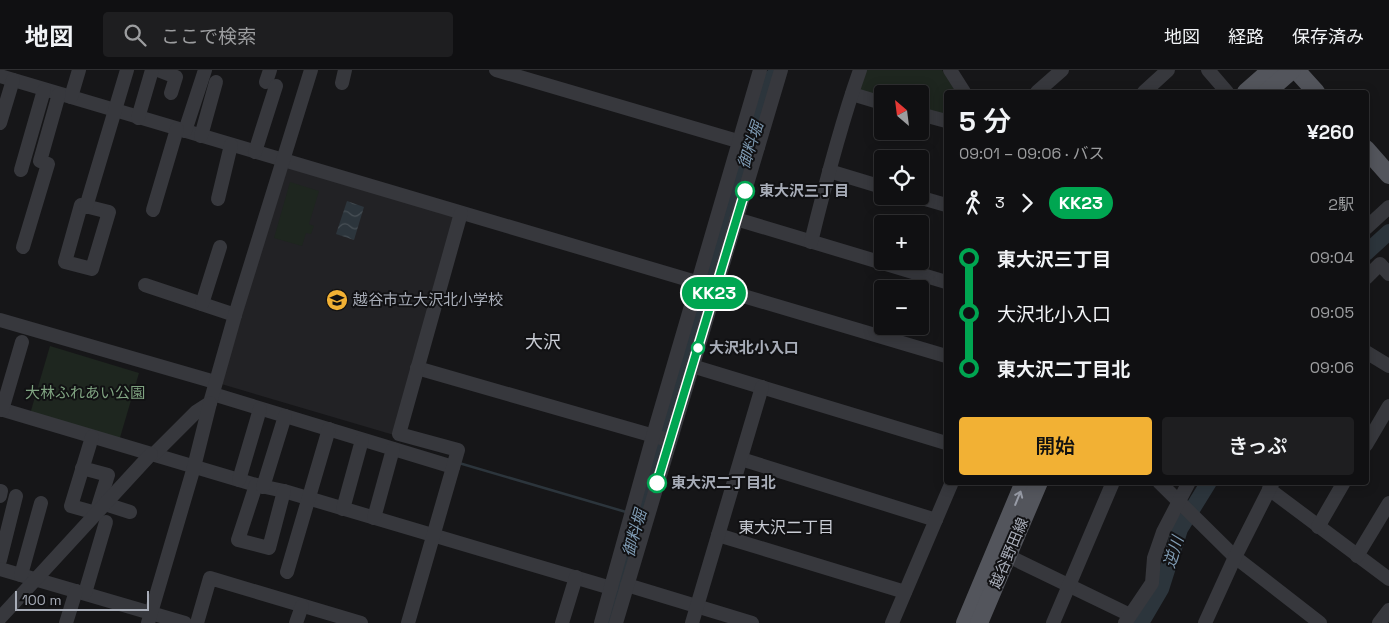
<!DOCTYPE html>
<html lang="ja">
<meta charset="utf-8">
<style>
body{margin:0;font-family:"Space Grotesk","Noto Sans JP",sans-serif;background:#1e1e20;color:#f1f3f6;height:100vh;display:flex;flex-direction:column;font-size:19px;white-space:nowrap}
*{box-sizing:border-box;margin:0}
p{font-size:16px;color:#9c9d9f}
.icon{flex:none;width:28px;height:28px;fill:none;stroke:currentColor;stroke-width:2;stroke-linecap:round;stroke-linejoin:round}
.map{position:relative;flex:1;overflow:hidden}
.panel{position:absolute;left:944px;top:20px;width:425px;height:395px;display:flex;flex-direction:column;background:#101012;border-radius:5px;box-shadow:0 2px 12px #0003,0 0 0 1px #303032}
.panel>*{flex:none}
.badge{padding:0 10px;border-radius:16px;font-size:18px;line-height:32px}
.needle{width:32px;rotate:332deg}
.tools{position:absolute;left:874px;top:15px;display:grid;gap:10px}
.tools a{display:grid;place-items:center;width:55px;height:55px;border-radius:5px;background:#101012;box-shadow:0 2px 12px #0003,0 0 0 1px #303032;font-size:25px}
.scale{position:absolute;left:15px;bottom:12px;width:134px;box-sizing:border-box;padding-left:5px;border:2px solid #a8adb8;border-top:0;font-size:14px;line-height:18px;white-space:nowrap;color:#a8adb8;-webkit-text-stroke:4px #111113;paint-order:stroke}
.map>.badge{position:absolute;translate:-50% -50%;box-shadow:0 0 0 2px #fff}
.legs{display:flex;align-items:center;gap:8px;height:55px;padding:0 15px;font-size:16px}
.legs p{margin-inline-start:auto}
.head{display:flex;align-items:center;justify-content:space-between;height:85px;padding:0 15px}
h1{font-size:28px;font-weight:600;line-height:38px}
.button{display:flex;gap:10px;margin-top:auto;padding:10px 15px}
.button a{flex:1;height:58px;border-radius:5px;background:#f2b134;color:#111;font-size:20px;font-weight:600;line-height:58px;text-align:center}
.button a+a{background:#1e1e20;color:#f1f3f6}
ul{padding:0 15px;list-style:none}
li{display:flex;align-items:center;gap:18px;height:55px;font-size:19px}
li i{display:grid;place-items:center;width:8px;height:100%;margin:0 6px;background:currentColor}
li i::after{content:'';width:12px;height:12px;margin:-6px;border:4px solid;border-radius:50%;background:#101012}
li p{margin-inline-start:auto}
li:first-child i{background:linear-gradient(#0000 50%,currentColor 0)}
li:last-child i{background:linear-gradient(currentColor 50%,#0000 0)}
header{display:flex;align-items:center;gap:30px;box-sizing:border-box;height:70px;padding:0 25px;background:#101012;border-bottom:1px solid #303032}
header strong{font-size:24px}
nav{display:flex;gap:28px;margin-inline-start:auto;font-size:18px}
.search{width:350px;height:45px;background:#1e1e20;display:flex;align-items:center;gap:12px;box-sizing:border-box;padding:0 18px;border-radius:5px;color:#9c9d9f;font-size:19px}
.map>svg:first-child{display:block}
</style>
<header>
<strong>地図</strong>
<div class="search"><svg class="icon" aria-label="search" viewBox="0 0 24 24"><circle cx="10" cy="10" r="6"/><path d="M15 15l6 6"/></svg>ここで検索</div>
<nav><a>地図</a><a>経路</a><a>保存済み</a></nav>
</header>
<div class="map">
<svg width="1389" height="553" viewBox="0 0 1389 553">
<defs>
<pattern id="water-waves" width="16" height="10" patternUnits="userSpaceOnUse" patternTransform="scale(1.25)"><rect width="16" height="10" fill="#2c353c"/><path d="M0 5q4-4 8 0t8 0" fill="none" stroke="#485056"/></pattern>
</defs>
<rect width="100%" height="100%" fill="#161618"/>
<path fill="#222225" d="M282,95L457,147L394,365L218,313Z"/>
<g fill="#1e261f">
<path d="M864,0H942L956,22H946V46L920,39V24H882V28L862,22L859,16Z"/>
<path d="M290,112L319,121L309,154L314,156L311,164L306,163L302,176L274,168Z"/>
<path d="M50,276L139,303L119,371L30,344Z"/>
</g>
<path fill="url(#water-waves)" d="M347,131L364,137L354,170L336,164Z"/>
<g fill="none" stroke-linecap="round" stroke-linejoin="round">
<path stroke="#2c353c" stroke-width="2.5" d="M459,393L626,442"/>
<g stroke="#2c353c" stroke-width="16">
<path d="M1366,183L1389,162"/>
<path d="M609,553L638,445L696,250L704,219L772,7"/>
<path d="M1141,553L1161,519L1180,459L1209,412"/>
</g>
<g stroke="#37383d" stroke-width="14">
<path d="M158,0L176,7L171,23"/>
<path d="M496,0L758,77"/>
<path d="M950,0L964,22"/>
<path d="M1208,0L1227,22"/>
<path d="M0,6L946,286"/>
<path d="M266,12L270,0"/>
<path d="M342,13L345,0"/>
<path d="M1037,22L1062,0"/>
<path d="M1144,22L1168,0"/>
<path d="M852,24L882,33"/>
<path d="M71,27L79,0"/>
<path d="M920,44L946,51"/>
<path d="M138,48L152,0"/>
<path d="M0,53L13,10"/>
<path d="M185,61L205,0"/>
<path d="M201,66L216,12"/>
<path d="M255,82L276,16"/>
<path d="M21,100L44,20"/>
<path d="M829,101L882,117"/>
<path d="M915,126L946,135"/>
<path d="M218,129L231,75"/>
<path d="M81,135L109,142L92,199L65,192Z"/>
<path d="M86,137L127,0"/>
<path d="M153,140L177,59"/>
<path d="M736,149L946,212"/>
<path d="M1366,158L1389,137"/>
<path d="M811,172C825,115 840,56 860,0"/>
<path d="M23,177L48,94L40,91L59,24"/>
<path d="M1366,208L1380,194L1389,204"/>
<path d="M145,215L235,245"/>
<path d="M202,234L220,177"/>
<path d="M0,250L215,312"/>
<path d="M1366,282L1389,296"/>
<path d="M692,296L946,373"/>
<path d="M417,298L661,368"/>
<path d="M213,324L453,397"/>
<path d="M0,339L256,415L284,421L611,518"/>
<path d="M2,340L22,272"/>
<path d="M1366,375L1389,336"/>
<path d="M154,384L196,342L210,333L235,245L311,0"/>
<path d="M741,389L936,450"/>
<path d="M82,398L108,405L96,443L71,436L92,367"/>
<path d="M239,410L260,339"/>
<path d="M1159,412L1235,487L1320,553"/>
<path d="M256,415L238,470L269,478L284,421"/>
<path d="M263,417L285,346"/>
<path d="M1269,419L1389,509"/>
<path d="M0,426L1,421"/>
<path d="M105,434L130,442"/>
<path d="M343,439L362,370"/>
<path d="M374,448L393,379"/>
<path d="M1318,457L1344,412"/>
<path d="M718,465L905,522"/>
<path d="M1008,486L1130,545"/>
<path d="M1357,486L1389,433"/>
<path d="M0,490L16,426"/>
<path d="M0,499L185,553"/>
<path d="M287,502L329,359"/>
<path d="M21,505L41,433"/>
<path d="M627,515L752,553"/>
<path d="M85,523L106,452"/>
<path d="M0,548L151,384"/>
<path d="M66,553L76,521"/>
<path d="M148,553L194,397L210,333"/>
<path d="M197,553L210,508L361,553"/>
<path d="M296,553L302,536"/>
<path d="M408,553L458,380L399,364L461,143"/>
<path d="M562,553L576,507"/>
<path d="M601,553L653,366L760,0"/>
<path d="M616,553L781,0"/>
<path d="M692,553L762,317"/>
<path d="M892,553L952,412"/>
<path d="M1053,553L1113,412"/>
<path d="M1125,553L1152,513L1154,488L1163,462L1189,412"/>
<path d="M1205,553L1235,487L1273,412"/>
<path d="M1379,553L1389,540"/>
</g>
<g stroke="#53555c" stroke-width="18">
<path d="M1296,0L1316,22"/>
<path d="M1246,22L1271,0"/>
<path d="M1267,22L1292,0"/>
<path d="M1366,79L1389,105"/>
<path d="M965,553L1024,412"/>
<path d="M979,553L1039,412"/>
</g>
</g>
<defs><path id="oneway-shaft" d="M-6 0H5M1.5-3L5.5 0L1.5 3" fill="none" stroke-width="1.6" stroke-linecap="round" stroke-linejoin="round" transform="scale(1.25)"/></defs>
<use stroke="#979ba6" href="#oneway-shaft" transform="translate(1018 428) rotate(-68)"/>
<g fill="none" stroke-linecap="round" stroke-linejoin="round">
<g stroke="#fff" stroke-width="11">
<path id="line-1" d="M657,413L745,121"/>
</g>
<use href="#line-1" stroke="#00a651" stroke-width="8"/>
</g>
<defs>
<g id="school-disc" transform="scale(1.125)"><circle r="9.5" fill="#f2b134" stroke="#111113"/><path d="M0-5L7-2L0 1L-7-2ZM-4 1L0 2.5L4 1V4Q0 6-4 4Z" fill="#111"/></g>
</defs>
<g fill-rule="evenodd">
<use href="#school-disc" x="337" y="230"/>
</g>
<g fill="#fff" stroke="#00a651" stroke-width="2.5">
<circle cx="745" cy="121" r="9"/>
<circle cx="698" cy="278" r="6"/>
<circle cx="657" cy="413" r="9"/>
</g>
<g text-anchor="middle" stroke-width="4" stroke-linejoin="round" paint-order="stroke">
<g font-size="15" font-weight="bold" fill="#a8adb8" stroke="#111113" text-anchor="start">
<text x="759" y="126">東大沢三丁目</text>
<text x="709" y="283">大沢北小入口</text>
<text x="671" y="418">東大沢二丁目北</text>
</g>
<g font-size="15" fill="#a8adb8" stroke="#111113" text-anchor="start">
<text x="353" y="235">越谷市立大沢北小学校</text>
</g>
<g font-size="15" fill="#7fa381" stroke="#111113">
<text x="85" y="328">大林ふれあい公園</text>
</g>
<g font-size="15" fill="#a8adb8" stroke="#111113">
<text transform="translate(1009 483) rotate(-67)" y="5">越谷野田線</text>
</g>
<g font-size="16" font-style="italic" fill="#7f9bb3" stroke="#111113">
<text transform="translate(750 75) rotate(-72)" y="6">御料堀</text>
<text transform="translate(634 463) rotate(-74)" y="6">御料堀</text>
<text transform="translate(1173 482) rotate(-73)" y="6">逆川</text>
</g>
<g font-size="16" fill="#c9ccd4" stroke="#111113">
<text x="786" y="463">東大沢二丁目</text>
</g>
<g font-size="18" fill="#c9ccd4" stroke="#111113">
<text x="543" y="278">大沢</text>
</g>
</g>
</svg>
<div class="tools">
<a><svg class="needle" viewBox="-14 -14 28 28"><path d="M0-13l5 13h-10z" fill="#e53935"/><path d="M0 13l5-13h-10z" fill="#9c9d9f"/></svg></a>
<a><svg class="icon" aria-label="locate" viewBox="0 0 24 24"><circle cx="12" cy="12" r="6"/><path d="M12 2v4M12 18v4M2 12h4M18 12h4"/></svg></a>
<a>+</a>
<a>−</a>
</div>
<div class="scale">100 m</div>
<b class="badge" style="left:714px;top:223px;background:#00a651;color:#fff">KK23</b>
<section class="panel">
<div class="head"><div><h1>5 分</h1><p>09:01 – 09:06 · バス</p></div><b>¥260</b></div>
<div class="legs"><svg class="icon" aria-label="walk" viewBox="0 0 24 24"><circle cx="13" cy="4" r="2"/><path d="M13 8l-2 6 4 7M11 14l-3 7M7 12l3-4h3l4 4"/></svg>3<svg class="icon" aria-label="forward" viewBox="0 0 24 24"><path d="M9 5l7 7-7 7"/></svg><b class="badge" style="background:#00a651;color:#fff">KK23</b><p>2駅</p></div>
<ul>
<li><i style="color:#00a651"></i><b>東大沢三丁目</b><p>09:04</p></li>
<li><i style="color:#00a651"></i><span>大沢北小入口</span><p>09:05</p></li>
<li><i style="color:#00a651"></i><b>東大沢二丁目北</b><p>09:06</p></li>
</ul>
<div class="button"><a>開始</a><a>きっぷ</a></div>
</section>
</div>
